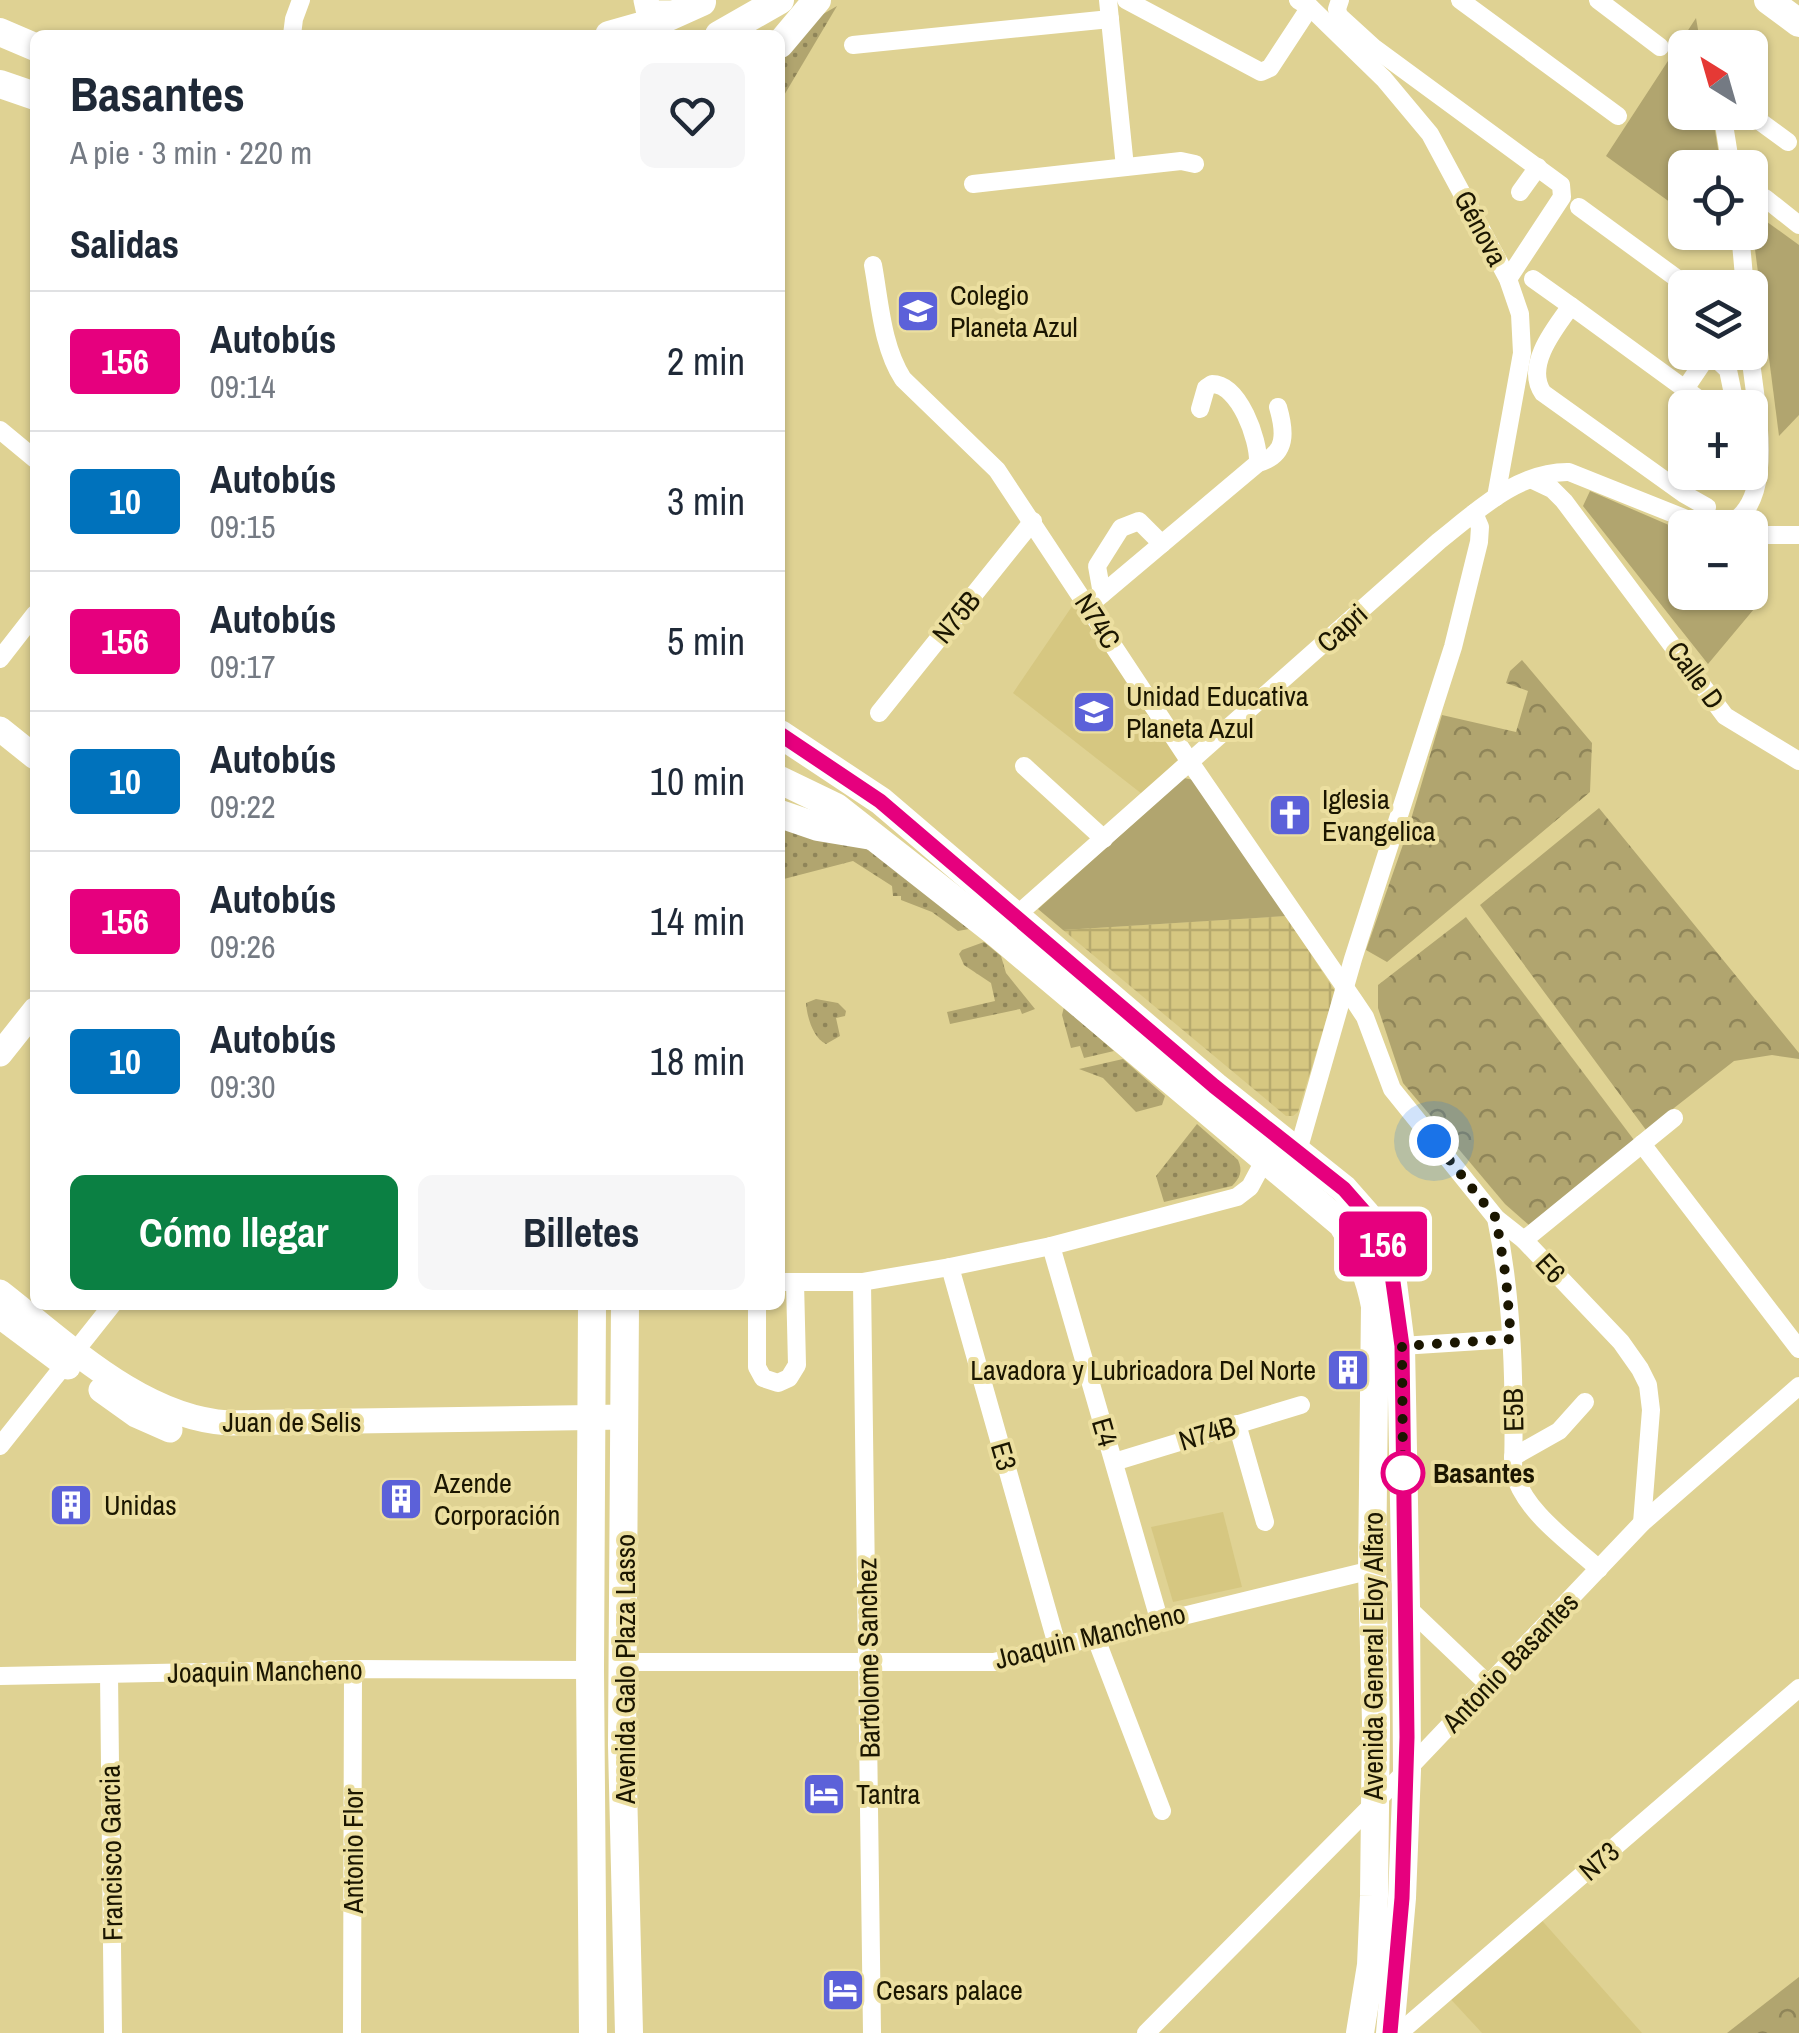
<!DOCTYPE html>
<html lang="es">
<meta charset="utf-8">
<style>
body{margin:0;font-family:"Archivo Narrow",sans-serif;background:#f6f6f7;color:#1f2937;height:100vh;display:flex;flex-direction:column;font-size:38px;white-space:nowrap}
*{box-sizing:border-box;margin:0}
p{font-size:32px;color:#747a83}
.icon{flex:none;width:55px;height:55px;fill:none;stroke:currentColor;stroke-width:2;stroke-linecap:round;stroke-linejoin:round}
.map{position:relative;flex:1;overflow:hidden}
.sheet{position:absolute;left:30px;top:30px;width:755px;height:1280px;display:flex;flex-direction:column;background:#fff;border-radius:15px;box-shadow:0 2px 8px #0004}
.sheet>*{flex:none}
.badge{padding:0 20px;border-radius:8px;font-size:35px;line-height:65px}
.needle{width:65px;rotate:323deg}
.fabs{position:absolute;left:1668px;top:30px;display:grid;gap:20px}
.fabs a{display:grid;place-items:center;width:100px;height:100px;border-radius:15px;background:#fff;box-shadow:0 2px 8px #0004;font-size:50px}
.you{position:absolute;width:50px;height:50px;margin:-25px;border:8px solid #fff;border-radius:50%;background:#1a73e8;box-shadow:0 0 0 15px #1a73e833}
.map>.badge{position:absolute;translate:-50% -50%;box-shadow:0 0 0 5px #fff}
h2{padding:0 40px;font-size:38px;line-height:90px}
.round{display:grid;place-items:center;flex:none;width:105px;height:105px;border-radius:15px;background:#f6f6f7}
.headline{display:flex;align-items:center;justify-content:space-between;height:170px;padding:0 40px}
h1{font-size:48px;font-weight:700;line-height:75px}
.cta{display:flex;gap:20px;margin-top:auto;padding:20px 40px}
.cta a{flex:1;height:115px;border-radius:15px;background:#0b8043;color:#fff;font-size:40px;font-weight:700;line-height:115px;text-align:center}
.cta a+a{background:#f6f6f7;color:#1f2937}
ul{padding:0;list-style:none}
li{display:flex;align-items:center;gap:30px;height:140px;padding:0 40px;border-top:2px solid #e0e1e3}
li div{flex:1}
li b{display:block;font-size:38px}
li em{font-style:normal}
li .badge{min-width:110px;font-weight:700;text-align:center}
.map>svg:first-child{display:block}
</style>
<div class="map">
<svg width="1799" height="2033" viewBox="0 0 1799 2033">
<defs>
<pattern id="industrial-grid" width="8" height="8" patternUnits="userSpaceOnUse" patternTransform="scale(2.5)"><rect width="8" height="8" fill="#d6c781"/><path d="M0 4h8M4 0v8" fill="none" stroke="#b7aa6e"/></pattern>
<pattern id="forest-crowns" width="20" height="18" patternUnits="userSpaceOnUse" patternTransform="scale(2.5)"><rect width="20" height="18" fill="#b1a56f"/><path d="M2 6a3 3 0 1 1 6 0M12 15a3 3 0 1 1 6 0" fill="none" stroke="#8f8559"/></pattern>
<pattern id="park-dots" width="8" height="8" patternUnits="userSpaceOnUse" patternTransform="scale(2.5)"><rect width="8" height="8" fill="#b1a56f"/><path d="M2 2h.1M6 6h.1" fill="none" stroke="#8f8559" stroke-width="1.8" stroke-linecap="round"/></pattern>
</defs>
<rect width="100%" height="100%" fill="#dfd293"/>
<g fill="#d6c781">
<path d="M1077,599L1179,759L1142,794L1013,693Z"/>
<path d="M1223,1512L1242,1587L1173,1602L1151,1527Z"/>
<path d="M1537,1915L1642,2033H1482L1445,1993Z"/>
</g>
<path fill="url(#industrial-grid)" d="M1286,916L1335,991L1298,1112L1293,1116H1286L1063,930Z"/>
<g fill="#b1a56f">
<path d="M1696,18L1701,47L1685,48V112L1712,113L1721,167L1685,168V213L1606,156Z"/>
<path d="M1756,214L1799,245V415L1779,436L1751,218Z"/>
<path d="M1590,491L1685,532V592L1723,593L1725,604L1754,600V609L1708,664L1583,506Z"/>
<path d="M1184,778L1194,780L1286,916L1063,930L1038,909Z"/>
</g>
<g fill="url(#forest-crowns)">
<path d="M1522,660L1592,743L1590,792L1387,962L1366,950L1406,836L1442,715L1516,732L1528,691L1506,683L1510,671Z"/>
<path d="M1599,808L1799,1053V1059L1772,1055L1734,1061L1646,1130L1480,905Z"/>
<path d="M1466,917L1634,1140L1529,1225L1505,1204L1403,1083L1378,1008V985Z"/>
<path d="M1799,1977V2033H1727Z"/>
</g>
<g fill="url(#park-dots)">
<path d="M837,6L780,102V39Z"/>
<path d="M780,826L830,835L872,851L969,929L958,931L932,912L901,900V896H893L892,886L853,861L780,880Z"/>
<path d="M984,942L1001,956L1006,973L1035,1009L1022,1014L1020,1009L950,1024L947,1012L995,1001L991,983L964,965L959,954L962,950Z"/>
<path d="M816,999L838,1003L846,1011L845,1016L836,1018L840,1036L826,1044C813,1038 807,1017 806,1003Z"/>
<path d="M1064,1007L1114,1051L1084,1058L1080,1046L1071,1048L1062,1015Z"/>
<path d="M1123,1059L1165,1096L1162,1105L1136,1112L1103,1078L1079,1069Z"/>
<path d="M1197,1124L1238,1160C1243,1171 1240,1178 1232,1186L1164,1202L1156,1176Z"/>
</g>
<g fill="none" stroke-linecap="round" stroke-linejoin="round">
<g stroke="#fff" stroke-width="18">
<path d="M1108,0L1125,167"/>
<path d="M1126,0L1261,72L1270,68L1310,7"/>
<path d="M1298,0L1311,8L1384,79L1430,134L1508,279L1520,314L1522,353L1496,497"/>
<path d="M1340,0L1337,9L1339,16L1373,47L1561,185L1562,197L1508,279"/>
<path d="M1460,0L1618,116"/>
<path d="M1598,0L1660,47"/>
<path d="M292,35L294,19L301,0"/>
<path d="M853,45L1110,19"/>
<path d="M1722,112L1731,168"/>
<path d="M1747,112L1788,142"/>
<path d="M973,184L1181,161L1195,164"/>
<path d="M1520,192L1538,167"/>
<path d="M1750,199L1765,198L1799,225"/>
<path d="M1579,207L1690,288"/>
<path d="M1740,232L1745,288"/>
<path d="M873,265C880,303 882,346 903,379L997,470L1190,762L1355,1002L1365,1017L1392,1089L1496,1218L1524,1240L1621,1342L1640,1369L1648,1385L1651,1410L1642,1523"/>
<path d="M1533,279L1571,306"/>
<path d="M1710,353L1728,370L1734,399L1743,408"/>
<path d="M1685,389L1710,352"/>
<path d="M0,430L35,459"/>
<path d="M1258,463C1288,455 1285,431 1278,407"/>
<path d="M1533,480L1552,489L1564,501L1725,716L1799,761"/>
<path d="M1707,507L1684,494L1543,393C1524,366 1555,328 1571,306L1711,408"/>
<path d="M1717,528C1783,515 1754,401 1750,352"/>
<path d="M1750,535H1799"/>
<path d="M1102,594L1097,566L1121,528L1139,521L1162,544"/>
<path d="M1088,606L1258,463C1259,439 1239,384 1212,384L1206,388L1200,409"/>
<path d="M0,659L35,614"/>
<path d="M879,713L1033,521"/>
<path d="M1024,766L1104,839"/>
<path d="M1017,915L1439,541C1477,511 1518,471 1569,472L1709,528"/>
<path d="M1642,1144L1799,1349"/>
<path d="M1298,1151L1353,959L1453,647L1479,542L1480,527L1474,513"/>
<path d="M1496,1218C1513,1300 1515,1387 1513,1470C1524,1512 1567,1540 1599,1569"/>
<path d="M1524,1240L1674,1118"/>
<path d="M1051,1246L1159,1619"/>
<path d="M950,1267L1057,1645"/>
<path d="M780,1282H862L950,1267L1051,1246L1237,1197L1250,1187L1265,1159"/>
<path d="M862,1282L872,2033"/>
<path d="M757,1305V1367L763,1378L778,1383L789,1378L797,1365L795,1282"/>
<path d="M1401,1346L1511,1339"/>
<path d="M1237,1424L1265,1522"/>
<path d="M0,1446L112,1305"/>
<path d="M1513,1457L1559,1431L1585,1402"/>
<path d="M1114,1462L1301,1405"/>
<path d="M1406,1606L1489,1685"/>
<path d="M1095,1636L1162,1811"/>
<path d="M624,1662H994L1372,1570"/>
<path d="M109,1674L113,2033"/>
<path d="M0,1676L353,1669L590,1670"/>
<path d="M352,2033L353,1669"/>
<path d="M1146,2033L1407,1770L1642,1523L1799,1386"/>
<path d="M1399,2033L1799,1688"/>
</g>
<g stroke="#fff" stroke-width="25">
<path d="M646,0L648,9L654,13H678"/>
<path d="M0,729L35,757"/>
<path d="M0,1054L35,1010"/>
<path d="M0,1292C67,1344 142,1418 229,1423L625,1417"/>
<path d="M0,1316L68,1367"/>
<path d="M101,1390L136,1415L170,1430"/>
</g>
<g stroke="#fff" stroke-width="28">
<path d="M1768,0L1799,23"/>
<path d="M0,32L35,47"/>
<path d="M609,35L662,20L702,2"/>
<path d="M719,35L780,0"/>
<path d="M780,44L817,0"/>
<path d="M0,84L35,96"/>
<path d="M780,734L881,801L1215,1086L1344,1189L1366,1214L1384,1247L1392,1275L1401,1346L1406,1606L1407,1770L1402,1898L1390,2033"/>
<path d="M780,780L836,807L995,932L1342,1224C1359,1250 1369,1275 1375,1306L1372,1572L1376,1722L1374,1896L1371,1965L1360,2033"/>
<path d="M780,814L818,827L872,836"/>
<path d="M592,1305L590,1670L593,2033"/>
<path d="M625,1305L622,1745L629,2033"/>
</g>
</g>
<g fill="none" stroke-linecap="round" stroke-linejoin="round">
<g stroke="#fff" stroke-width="22">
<path id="line" d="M780,734L880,801L1214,1086L1344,1189L1366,1214L1384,1246L1392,1275L1402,1346L1407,1737L1402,1898L1390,2033"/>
</g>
<use href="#line" stroke="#e6007e" stroke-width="15"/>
<path stroke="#1b1600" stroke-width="10" stroke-dasharray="0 18" d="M1403,1473L1402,1346L1511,1339L1506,1278L1496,1218L1434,1141"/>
</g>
<defs>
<g id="school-square" transform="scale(2.25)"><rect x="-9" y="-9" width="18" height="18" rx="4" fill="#5c61d9" stroke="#ecdfa0"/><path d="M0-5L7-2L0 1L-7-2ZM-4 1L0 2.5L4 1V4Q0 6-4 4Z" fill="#fff"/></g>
<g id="university-square" transform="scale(2.25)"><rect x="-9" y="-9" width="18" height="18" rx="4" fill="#5c61d9" stroke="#ecdfa0"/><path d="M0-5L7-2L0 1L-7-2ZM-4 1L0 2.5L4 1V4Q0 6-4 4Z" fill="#fff"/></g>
<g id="church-square" transform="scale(2.25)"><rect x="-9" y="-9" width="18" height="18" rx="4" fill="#5c61d9" stroke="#ecdfa0"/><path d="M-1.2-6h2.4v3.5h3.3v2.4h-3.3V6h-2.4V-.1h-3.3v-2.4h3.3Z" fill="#fff"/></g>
<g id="building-square" transform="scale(2.25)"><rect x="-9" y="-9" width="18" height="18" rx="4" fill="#5c61d9" stroke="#ecdfa0"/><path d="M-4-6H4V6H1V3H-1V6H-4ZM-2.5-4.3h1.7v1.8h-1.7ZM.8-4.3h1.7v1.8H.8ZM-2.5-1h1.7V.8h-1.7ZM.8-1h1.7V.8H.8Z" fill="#fff"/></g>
<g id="hotel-square" transform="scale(2.25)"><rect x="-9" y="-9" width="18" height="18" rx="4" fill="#5c61d9" stroke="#ecdfa0"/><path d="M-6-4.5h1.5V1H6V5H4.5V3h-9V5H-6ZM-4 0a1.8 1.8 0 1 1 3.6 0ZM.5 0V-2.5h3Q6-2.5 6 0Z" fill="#fff"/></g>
</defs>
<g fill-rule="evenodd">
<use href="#school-square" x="918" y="311"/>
<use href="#university-square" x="1094" y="712"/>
<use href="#church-square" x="1290" y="815"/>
<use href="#building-square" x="1348" y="1370"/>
<use href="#building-square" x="401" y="1499"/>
<use href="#building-square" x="71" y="1505"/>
<use href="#hotel-square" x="824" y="1794"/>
<use href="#hotel-square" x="843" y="1990"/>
</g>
<circle fill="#fff" stroke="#e6007e" stroke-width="5" cx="1403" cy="1473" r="20"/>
<g text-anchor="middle" stroke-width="8" stroke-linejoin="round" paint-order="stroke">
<g font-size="28" fill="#1b1600" stroke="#ecdfa0">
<text transform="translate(1481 228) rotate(62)" y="10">Génova</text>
<text transform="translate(956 617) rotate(-51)" y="10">N75B</text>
<text transform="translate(1098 621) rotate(57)" y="10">N74C</text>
<text transform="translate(1342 628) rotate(-42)" y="10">Capri</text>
<text transform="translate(1696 675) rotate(54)" y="10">Calle D</text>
<text transform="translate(1551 1268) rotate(47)" y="10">E6</text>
<text transform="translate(1513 1410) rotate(-91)" y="10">E5B</text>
<text x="292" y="1432">Juan de Selis</text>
<text transform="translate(1105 1432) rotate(74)" y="10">E4</text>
<text transform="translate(1207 1433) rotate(-17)" y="10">N74B</text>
<text transform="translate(1004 1456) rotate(74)" y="10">E3</text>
<text transform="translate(1090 1636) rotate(-14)" y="10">Joaquin Mancheno</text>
<text transform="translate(1373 1656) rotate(-90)" y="10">Avenida General Eloy Alfaro</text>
<text transform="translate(868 1658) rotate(-91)" y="10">Bartolome Sanchez</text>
<text transform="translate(1510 1662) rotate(-46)" y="10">Antonio Basantes</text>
<text transform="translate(625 1669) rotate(-90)" y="10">Avenida Galo Plaza Lasso</text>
<text transform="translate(265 1671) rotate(-1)" y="10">Joaquin Mancheno</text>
<text transform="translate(353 1851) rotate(-90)" y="10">Antonio Flor</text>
<text transform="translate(111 1853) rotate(-91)" y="10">Francisco Garcia</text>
<text transform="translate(1599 1861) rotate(-41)" y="10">N73</text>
</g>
<g font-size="28" fill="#1b1600" stroke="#ecdfa0" text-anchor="start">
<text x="950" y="305">Colegio<tspan x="950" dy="32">Planeta Azul</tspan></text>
<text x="1126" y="706">Unidad Educativa<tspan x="1126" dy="32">Planeta Azul</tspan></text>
<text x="1322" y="809">Iglesia<tspan x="1322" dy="32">Evangelica</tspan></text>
<text x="1316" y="1380" text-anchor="end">Lavadora y Lubricadora Del Norte</text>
<text x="434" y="1493">Azende<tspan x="434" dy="32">Corporación</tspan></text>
<text x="104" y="1515">Unidas</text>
<text x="856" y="1804">Tantra</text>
<text x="876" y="2000">Cesars palace</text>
</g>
<g font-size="28" font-weight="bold" fill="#1b1600" stroke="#ecdfa0" text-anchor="start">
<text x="1433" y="1483">Basantes</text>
</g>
</g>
</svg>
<div class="fabs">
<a><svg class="needle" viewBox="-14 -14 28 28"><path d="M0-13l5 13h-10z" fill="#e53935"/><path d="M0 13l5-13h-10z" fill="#747a83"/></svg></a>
<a><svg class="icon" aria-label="locate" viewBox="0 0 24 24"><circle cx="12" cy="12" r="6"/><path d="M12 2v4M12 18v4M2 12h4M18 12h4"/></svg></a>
<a><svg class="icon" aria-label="layers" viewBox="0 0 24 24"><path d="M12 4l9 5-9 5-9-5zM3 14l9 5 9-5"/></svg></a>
<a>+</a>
<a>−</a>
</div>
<div class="you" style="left:1434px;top:1141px"></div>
<b class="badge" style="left:1383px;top:1244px;background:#e6007e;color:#fff">156</b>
<section class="sheet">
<div class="headline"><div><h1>Basantes</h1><p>A pie · 3 min · 220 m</p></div><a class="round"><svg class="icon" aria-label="heart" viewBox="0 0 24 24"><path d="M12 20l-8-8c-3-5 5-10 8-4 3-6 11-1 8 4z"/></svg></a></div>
<h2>Salidas</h2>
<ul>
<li><span class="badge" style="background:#e6007e;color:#fff">156</span><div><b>Autobús</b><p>09:14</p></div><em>2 min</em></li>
<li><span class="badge" style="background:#0072bc;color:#fff">10</span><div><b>Autobús</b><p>09:15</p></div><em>3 min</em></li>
<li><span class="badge" style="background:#e6007e;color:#fff">156</span><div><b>Autobús</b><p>09:17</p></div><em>5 min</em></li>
<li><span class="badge" style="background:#0072bc;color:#fff">10</span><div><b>Autobús</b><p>09:22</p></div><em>10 min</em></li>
<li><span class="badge" style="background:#e6007e;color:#fff">156</span><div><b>Autobús</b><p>09:26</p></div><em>14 min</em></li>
<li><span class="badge" style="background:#0072bc;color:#fff">10</span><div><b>Autobús</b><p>09:30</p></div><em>18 min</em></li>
</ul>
<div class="cta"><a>Cómo llegar</a><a>Billetes</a></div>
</section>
</div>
